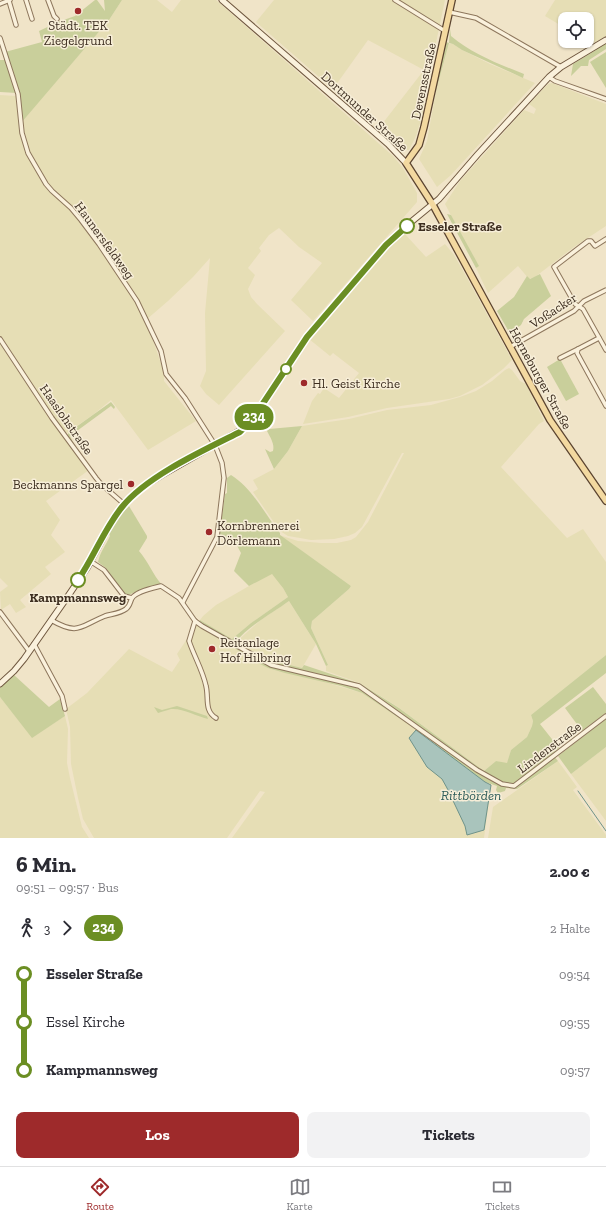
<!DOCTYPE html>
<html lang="de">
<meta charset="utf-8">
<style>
body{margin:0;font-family:"Zilla Slab",serif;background:#f2f2f3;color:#2b2b33;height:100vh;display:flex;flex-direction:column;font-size:15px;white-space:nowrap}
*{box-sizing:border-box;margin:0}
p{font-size:13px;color:#7c7c81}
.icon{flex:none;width:22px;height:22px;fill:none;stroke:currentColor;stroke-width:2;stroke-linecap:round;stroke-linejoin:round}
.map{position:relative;height:838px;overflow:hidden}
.side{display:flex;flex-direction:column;background:#fff;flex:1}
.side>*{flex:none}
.badge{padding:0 8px;border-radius:13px;font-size:14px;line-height:26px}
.buttons{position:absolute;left:558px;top:12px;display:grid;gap:8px}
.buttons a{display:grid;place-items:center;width:36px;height:36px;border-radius:8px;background:#fff;box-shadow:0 1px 3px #0004;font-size:20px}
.map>.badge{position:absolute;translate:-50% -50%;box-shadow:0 0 0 2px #fff}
.legs{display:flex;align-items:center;gap:6px;height:44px;padding:0 16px;font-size:13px}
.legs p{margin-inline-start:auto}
.summary{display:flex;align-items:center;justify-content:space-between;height:68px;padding:0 16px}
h1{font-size:22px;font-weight:800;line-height:30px}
.button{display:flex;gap:8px;margin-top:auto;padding:8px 16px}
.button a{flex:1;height:46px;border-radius:8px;background:#9e2a2b;color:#fff;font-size:16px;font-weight:800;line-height:46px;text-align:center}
.button a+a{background:#f2f2f3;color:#2b2b33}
ul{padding:0 16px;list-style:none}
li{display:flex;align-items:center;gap:14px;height:48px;font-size:15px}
li i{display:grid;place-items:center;width:6px;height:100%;margin:0 5px;background:currentColor}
li i::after{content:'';width:10px;height:10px;margin:-5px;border:3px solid;border-radius:50%;background:#fff}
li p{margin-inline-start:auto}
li:first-child i{background:linear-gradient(#0000 50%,currentColor 0)}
li:last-child i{background:linear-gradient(currentColor 50%,#0000 0)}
.tab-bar{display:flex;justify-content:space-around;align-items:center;height:56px;border-top:1px solid #e1e1e2;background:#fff;font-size:11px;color:#7c7c81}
.tab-bar a{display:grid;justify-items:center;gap:2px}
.tab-bar .selected{color:#9e2a2b}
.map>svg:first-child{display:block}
</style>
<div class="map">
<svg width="606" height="838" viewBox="0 0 606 838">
<rect width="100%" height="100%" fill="#f0e4c8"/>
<g fill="#e6deb5">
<path d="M122,0H157L172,12L181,0H216L393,156L403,168L417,193V202L313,321L291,300L322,263L299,247L279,228L269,235L259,248L261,251L248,268L255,275L248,289L251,297L257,304L285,331L219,405L206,394L200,386L206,371L205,313L210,258L193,277L168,301L146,320L164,372V381L196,421L148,450L111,400L94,414L64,435L89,470L46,501L60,520L51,535L65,552L45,567L51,574L20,600L26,607L16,613L10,604L1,610L0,592L8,586L0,578V95L16,96L18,98L21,122L109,20Z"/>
<path d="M274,0H445L425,95L422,117L416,136L409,150H407L395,140L379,128L424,70L368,40L333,89L256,22Z"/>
<path d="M555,0H606V36L592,44L587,41V19H565V28L545,16Z"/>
<path d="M449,44H453L462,50L490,64L535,83L451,175L437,187L419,159L427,141L436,91Z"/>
<path d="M552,83L606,104V226L574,247L535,277L529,279L518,266L488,293L476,268L478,266L445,204L460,181L524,110L534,114L536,109L529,104L548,84Z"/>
<path d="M404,233L426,257L445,244L454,255L466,276L512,360L503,369L482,385L460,396L449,399L387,408L348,417L303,424L312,401L318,393L320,394L324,388L339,398L359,373L333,353L330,356L309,339L383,254Z"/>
<path d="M509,368L512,370L520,381L526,384L544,421L539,424L501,467L567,538L583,529L606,562V655L531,715L533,721L532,726L527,737L511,750L507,764L496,761L484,771L398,707L360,683L326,671V666L328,665L311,628L312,621L349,589L351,586L279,535L298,541L321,543H337L351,540L356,537L368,522L404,453H402L362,527L355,533L348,536L334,539L311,540L300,538L288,536L280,531L253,492L258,489L253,480L274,469L288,451L302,426L349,419L387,410L431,405L460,397L476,391L492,381L505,370Z"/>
<path d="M270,574H272L277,578L283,588L288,597L251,623L232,639L200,620L203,616L216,605Z"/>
<path d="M289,601L316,644L302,668L278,662L255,654L236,642L262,619Z"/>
<path d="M197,624L256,662L362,693L418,731L485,782L491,785L484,838H232L265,792L260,791L227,838H94L83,819L78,798L71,764L70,727L66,709L87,693L129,649L172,672L180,660L177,654Z"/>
<path d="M0,697L32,737L65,716L68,729L67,763L70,778L82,827L89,838H0Z"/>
<path d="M606,747V821L571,774Z"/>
<path d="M558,761L577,787L573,790L606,835V838H488L493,807Z"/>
</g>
<g fill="#c9cf9b">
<path d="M95,0H97L105,11L104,0H122L109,20L21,123L17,93L0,92V60H8L5,52L42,42L39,31L58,22L75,16Z"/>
<path d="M450,29L451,36C472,54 499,64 524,74L523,78L462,50L453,44L449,43L436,91L435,90L446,42L449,43Z"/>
<path d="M606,42V49L589,60L588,66H581L571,76L573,64L596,50V49Z"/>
<path d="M606,52V88L590,62Z"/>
<path d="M447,214L451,215L479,266L476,268Z"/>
<path d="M540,274L551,296L524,319L521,325L514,330L518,337H512L497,311L514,297L527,276L530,279Z"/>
<path d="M560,359L579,394L566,401L547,367Z"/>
<path d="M111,402L115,407L114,409L111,406L70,436L76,448L67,436L69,432Z"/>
<path d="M302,426L288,451L274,469L265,449L270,452L273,451C275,444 270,437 267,431L269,429Z"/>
<path d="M231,475C253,489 264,513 280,533V535L351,586L349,589L312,621L311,628L328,665L326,666L316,644L289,601C274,612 247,627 236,642L255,654L278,662L302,668L304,665L361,684L399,708L484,771L496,761L507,763L511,750L527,737L532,726L533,721L531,715L606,655V673L540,724L559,748L552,754L558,761L517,789L506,788L505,791L498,793L496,790L497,786L485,782L418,731L362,693L341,686L285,673L268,668L256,662L197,624L200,620L232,639L251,623L288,597L283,588L272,574L249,586L234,571L241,553L235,542L219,537L225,494L227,493V478Z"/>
<path d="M129,506L147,536V538L139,551C148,561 153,575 162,585L148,587L128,595L123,593L106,568L98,562C100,552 106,545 110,536L109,534L120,515Z"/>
<path d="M14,675L49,707L60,699L65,716L32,738L0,697V688Z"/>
<path d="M593,687L606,704V713L582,731L565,708Z"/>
<path d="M177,706L207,716L208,719C196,716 183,708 171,709C167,710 162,712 158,713L154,707L162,710Z"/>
<path d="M606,719V747L571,774L558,756Z"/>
</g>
<path fill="#a9c4bc" stroke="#6f938a" d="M416,730L485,782L491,785L484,830L467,835L465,826L447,788L442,779L427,767L409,738Z"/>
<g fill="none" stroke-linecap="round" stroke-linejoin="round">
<path stroke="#6f938a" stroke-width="1" d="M578,791L606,831"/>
<g stroke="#8d765c" stroke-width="5.5">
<g id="minor">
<path d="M26,0L32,19"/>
<path d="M48,0L54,16L57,19"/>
<path d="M395,0L445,31"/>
<path d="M9,1L16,25"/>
<path d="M0,4L10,0"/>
<path d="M449,12L476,18L561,67"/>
<path d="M0,38L18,94L22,133L28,153L46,184L52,191L71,208L81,220L99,244L137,301L161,351L166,374L185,398L215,445L222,463L224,478L217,537L183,602"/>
<path d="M549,77L555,81L606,99"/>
<path d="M606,239L595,246L591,241H588L554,267L575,304L583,309L606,350"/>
<path d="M599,338L578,349L577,353L606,406"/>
<path d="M0,339L52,418L96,478L101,484L124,504"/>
<path d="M510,347L574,311L584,301L606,290"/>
<path d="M560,358L578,349"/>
<path d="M90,561L104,570L124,596L132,598"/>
<path d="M0,612L29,651"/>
<path d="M51,620C79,636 80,626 105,616C112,614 121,613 126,609C130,606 130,602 132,598C137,591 153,588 161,586L179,598L195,621L202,626L271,665L359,686L477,770L502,784L514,786L606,716"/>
<path d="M195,621L189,641C194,656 203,671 206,686C209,698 204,711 216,718"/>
<path d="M34,644L62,696L65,709"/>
</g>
</g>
<g stroke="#6f573f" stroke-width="7">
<g id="secondary">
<path d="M222,0L388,144L406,163"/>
<path d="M0,684L14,671L24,659L66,599L87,568L113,519L124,504L143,487L162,475L246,427L256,415L307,337L386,245L411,222L439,199L478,154L549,77L561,67L606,40"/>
</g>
</g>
<g stroke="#5b4430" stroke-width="8">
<path id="primary" d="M452,0L424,127L419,145L406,163L433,205L550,420L606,501"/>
</g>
<use href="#minor" stroke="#faf1dc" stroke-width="3.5"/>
<use href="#secondary" stroke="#faf1dc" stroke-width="5"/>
<use href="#primary" stroke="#f3d9a0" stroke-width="5.5"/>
</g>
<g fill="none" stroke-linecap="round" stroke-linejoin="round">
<g stroke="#fff" stroke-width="9">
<path id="line-1" d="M78,580C94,557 104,529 122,507C147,476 204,450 240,432L247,425L256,414L307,337L386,245L407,226"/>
</g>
<use href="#line-1" stroke="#6b8e23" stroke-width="6"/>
</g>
<g fill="#9e2a2b" stroke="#f7eed8" stroke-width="1.5">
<circle cx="78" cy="11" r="4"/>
<circle cx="304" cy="383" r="4"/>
<circle cx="131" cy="484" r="4"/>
<circle cx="209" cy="532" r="4"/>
<circle cx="212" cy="649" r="4"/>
</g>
<g fill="#fff" stroke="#6b8e23" stroke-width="2">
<circle cx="407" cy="226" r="7"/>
<circle cx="286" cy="369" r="5"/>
<circle cx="78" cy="580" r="7"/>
</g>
<g text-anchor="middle" stroke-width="3" stroke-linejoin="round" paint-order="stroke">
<g font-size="13" fill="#3d2e20" stroke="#f7eed8" text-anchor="start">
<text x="78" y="30" text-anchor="middle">Städt. TEK<tspan x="78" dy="15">Ziegelgrund</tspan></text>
<text x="312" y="388">Hl. Geist Kirche</text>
<text x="123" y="489" text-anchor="end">Beckmanns Spargel</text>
<text x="217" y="530">Kornbrennerei<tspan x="217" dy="15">Dörlemann</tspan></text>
<text x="220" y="647">Reitanlage<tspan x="220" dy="15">Hof Hilbring</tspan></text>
</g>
<g font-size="13" fill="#3d2e20" stroke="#f7eed8">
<text transform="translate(423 81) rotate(-78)" y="5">Devensstraße</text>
<text transform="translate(365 111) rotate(42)" y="5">Dortmunder Straße</text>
<text transform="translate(105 240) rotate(54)" y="5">Haunersfeldweg</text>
<text transform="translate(553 310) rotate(-33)" y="5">Voßacker</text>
<text transform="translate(541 378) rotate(61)" y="5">Horneburger Straße</text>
<text transform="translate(67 419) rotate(55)" y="5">Haaslohstraße</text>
<text transform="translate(549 747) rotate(-37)" y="5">Lindenstraße</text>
</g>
<g font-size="13" font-weight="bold" fill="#3d2e20" stroke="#f7eed8" text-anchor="start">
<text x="418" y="231">Esseler Straße</text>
<text x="78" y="602" text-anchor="middle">Kampmannsweg</text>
</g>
<g font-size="14" font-style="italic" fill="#2f5d5a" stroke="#f7eed8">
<text x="471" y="800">Rittbörden</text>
</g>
</g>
</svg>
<div class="buttons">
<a><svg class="icon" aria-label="locate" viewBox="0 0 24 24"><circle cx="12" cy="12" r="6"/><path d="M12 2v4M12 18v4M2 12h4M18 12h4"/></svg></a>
</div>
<b class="badge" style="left:254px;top:417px;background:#6b8e23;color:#fff">234</b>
</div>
<section class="side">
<div class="summary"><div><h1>6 Min.</h1><p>09:51 – 09:57 · Bus</p></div><b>2.00 €</b></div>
<div class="legs"><svg class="icon" aria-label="walk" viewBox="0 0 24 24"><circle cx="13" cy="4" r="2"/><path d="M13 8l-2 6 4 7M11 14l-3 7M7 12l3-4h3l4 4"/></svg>3<svg class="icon" aria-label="forward" viewBox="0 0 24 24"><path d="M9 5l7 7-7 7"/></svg><b class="badge" style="background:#6b8e23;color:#fff">234</b><p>2 Halte</p></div>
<ul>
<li><i style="color:#6b8e23"></i><b>Esseler Straße</b><p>09:54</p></li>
<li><i style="color:#6b8e23"></i><span>Essel Kirche</span><p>09:55</p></li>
<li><i style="color:#6b8e23"></i><b>Kampmannsweg</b><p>09:57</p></li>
</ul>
<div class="button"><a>Los</a><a>Tickets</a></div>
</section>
<nav class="tab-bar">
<a class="selected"><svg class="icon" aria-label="directions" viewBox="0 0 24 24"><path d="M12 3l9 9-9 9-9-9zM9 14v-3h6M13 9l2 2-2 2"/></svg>Route</a>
<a><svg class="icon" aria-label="map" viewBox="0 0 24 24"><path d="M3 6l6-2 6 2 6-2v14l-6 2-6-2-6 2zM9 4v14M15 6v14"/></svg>Karte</a>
<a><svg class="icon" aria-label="tickets" viewBox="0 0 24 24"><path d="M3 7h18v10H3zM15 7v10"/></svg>Tickets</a>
</nav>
